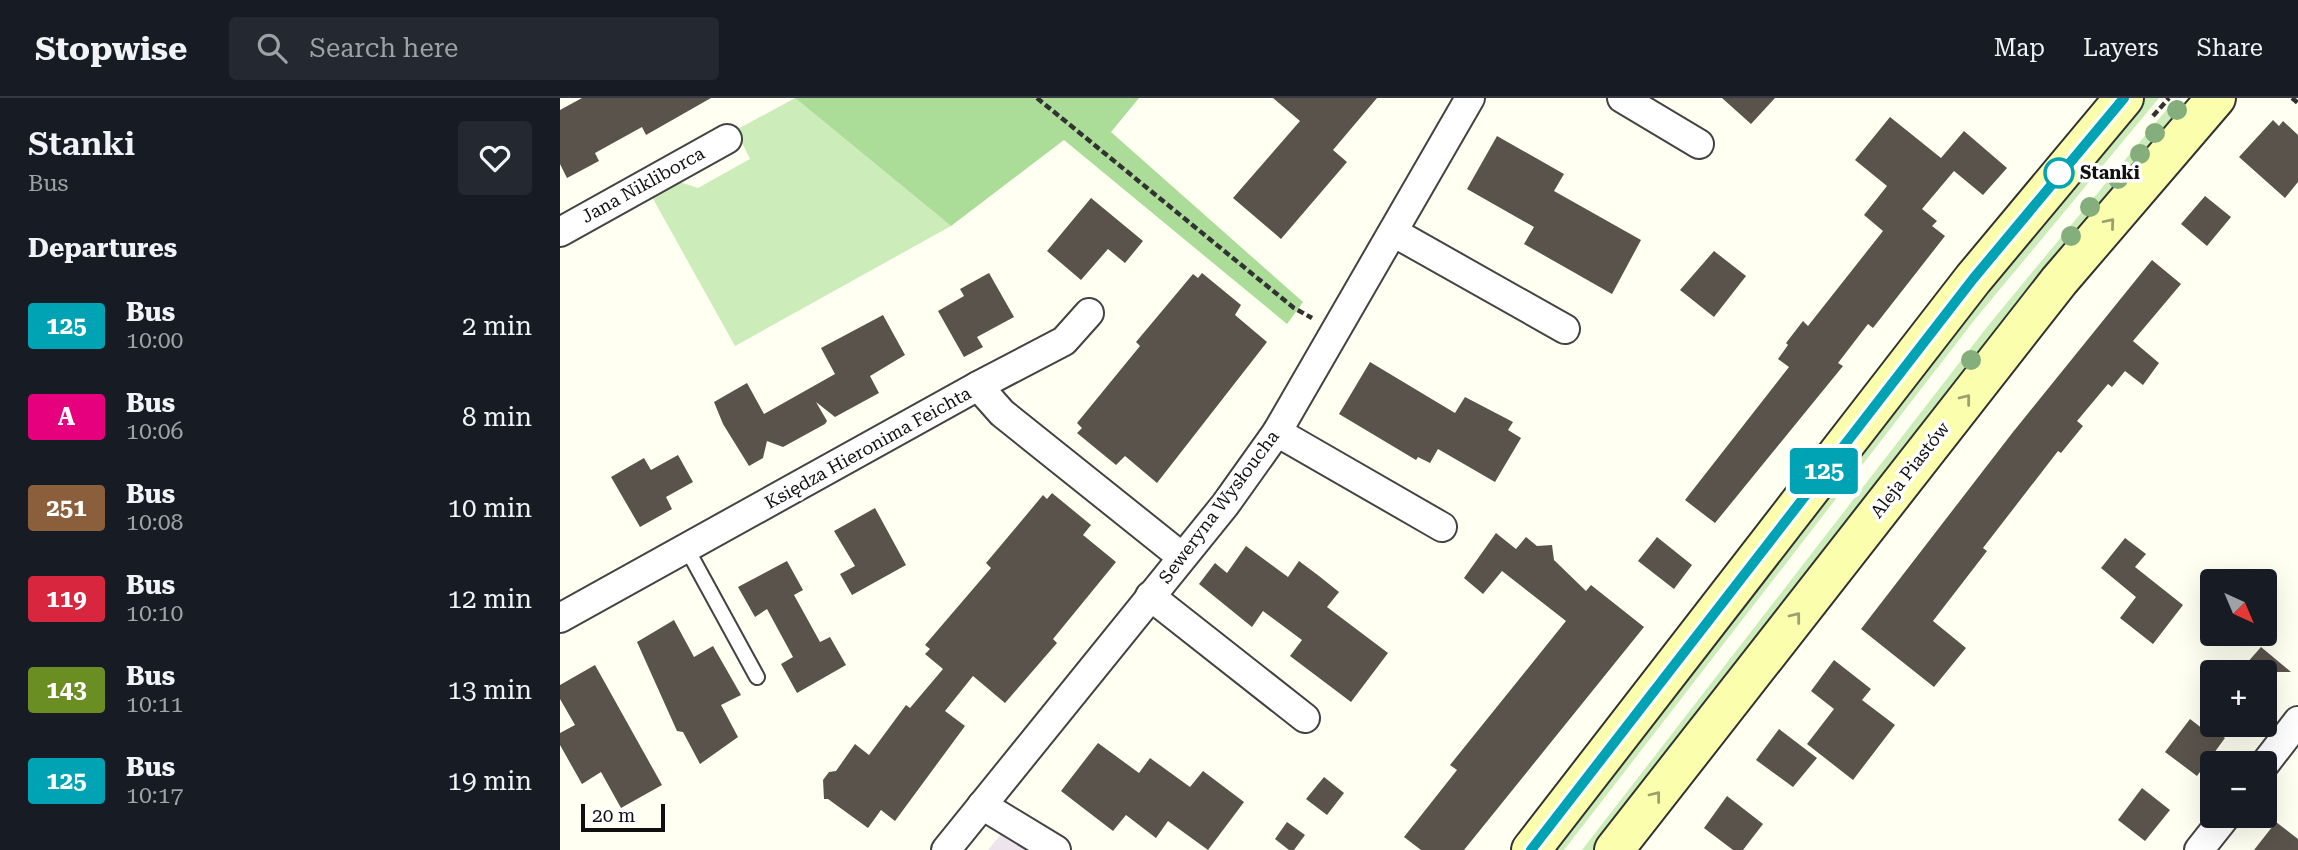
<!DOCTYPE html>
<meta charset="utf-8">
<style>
body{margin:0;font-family:"Roboto Serif",serif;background:#242831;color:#f1f3f6;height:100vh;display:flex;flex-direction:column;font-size:26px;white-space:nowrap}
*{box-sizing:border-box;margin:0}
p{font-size:23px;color:#9ea1a6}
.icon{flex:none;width:38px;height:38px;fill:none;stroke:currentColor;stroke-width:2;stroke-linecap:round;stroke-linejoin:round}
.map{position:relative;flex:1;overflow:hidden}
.sheet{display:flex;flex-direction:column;background:#171b24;width:560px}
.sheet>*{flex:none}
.badge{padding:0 14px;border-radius:5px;font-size:24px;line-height:46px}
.needle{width:46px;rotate:136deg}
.controls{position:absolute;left:1640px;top:471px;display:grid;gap:14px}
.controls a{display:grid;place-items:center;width:77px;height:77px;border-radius:7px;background:#171b24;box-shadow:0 7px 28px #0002;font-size:35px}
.scale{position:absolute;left:21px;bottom:18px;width:84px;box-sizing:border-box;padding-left:7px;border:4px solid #101010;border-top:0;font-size:19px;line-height:24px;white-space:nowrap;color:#101010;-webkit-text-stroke:5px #fff;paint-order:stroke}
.map>.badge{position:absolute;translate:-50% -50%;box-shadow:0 0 0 4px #fff}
h2{padding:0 28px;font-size:26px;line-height:63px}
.round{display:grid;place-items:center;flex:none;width:74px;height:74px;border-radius:7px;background:#242831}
.overview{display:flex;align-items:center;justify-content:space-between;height:119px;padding:0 28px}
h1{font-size:33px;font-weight:600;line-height:52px}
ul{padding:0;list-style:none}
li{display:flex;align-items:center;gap:21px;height:91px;padding:0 28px}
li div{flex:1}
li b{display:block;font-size:26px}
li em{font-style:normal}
li .badge{min-width:77px;font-weight:700;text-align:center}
header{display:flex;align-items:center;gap:42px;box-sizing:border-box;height:98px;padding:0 35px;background:#171b24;border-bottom:2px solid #363941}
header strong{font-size:33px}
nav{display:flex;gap:38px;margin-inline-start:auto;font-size:24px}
.search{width:490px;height:63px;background:#242831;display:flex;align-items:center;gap:18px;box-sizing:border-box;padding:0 24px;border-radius:7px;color:#9ea1a6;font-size:26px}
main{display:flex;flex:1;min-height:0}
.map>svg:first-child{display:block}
</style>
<header>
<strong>Stopwise</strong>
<div class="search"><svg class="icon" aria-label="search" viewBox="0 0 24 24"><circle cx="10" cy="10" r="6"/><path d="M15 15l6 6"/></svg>Search here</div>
<nav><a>Map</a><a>Layers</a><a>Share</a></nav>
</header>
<main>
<section class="sheet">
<div class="overview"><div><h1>Stanki</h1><p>Bus</p></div><a class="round"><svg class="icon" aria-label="heart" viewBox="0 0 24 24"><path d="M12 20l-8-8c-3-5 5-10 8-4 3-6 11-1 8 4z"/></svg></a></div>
<h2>Departures</h2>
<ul>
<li><span class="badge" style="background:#00a3b4;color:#fff">125</span><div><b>Bus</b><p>10:00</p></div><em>2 min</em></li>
<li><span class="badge" style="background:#e6007e;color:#fff">A</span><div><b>Bus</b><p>10:06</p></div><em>8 min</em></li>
<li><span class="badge" style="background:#8b5e3c;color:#fff">251</span><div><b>Bus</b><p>10:08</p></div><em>10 min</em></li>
<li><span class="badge" style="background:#d7263d;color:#fff">119</span><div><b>Bus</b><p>10:10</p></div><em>12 min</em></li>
<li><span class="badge" style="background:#6b8e23;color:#fff">143</span><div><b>Bus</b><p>10:11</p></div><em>13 min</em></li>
<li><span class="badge" style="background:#00a3b4;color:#fff">125</span><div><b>Bus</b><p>10:17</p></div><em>19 min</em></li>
</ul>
</section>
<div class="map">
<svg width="1738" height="752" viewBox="0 0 1738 752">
<rect width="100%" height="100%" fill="#fffff2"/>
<path fill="#eee4ee" d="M442,735L469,752H428Z"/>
<g fill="#ccecba">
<path d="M235,0L391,128L175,248L92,99L120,84L138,90L190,61L176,32Z"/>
<path d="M1580,0H1599L1416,220L1004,752H987Z"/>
<path d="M1612,5L1629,11L1038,752H1022L1427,229Z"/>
</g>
<path fill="#acdd98" d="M235,0H579L551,34L743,204L727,226L504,42L391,128Z"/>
<g fill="#59534b">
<path d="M22,0H151L86,37L82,29L35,55L39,63L7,80L0,66V12Z"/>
<path d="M713,0H817L773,52L787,64L721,141L673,100L740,23Z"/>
<path d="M1162,0H1215L1191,26Z"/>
<path d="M1330,19L1381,60L1404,33L1447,70L1423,97L1394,73L1362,111L1377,123L1372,128L1385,138L1313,230L1308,226L1278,265L1283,268L1155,425L1125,402L1229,269L1218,261L1228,247L1226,245L1243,223L1248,228L1323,133L1304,117L1327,88L1295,62Z"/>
<path d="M1713,22L1719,28L1723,23L1738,37V84L1725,100L1679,59Z"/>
<path d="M937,38L1004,76L994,93L1081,142L1052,196L964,146L974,129L907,91Z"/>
<path d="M1645,98L1671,119L1647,148L1621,126Z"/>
<path d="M531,100L583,143L565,165L548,151L521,182L487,153Z"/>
<path d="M1154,153L1186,178L1154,219L1120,192Z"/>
<path d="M1592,162L1621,186L1573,243L1599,265L1583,287L1565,273L1552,289L1548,286L1517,323L1523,328L1501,355L1498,353L1423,450L1427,453L1373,523L1406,550L1374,589L1301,531L1453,334Z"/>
<path d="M429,175L454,219L417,239L423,249L404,259L378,213L404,198L400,191Z"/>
<path d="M642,175L681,207L675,217L707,244L597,385L565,358L556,367L517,335L522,330L517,325L580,248L576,244L633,176L638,180Z"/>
<path d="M323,217L345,257L310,278L319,295L275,319L256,304L267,323L265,326L223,349L207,343L203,360L189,368L163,326L154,304L187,285L204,316L275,276L261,250Z"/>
<path d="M810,264L895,315L905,299L953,324L948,332L961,340L935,384L878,351L870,365L858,359L856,362L779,316Z"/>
<path d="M118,357L133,384L106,399L112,411L80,429L51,379L84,360L91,372Z"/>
<path d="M492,395L531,427L523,437L556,464L493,541L497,545L445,605L413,578L385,613L405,628L335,723L321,712L308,730L268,701H264L263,682L269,674L276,673L295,646L309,657L346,607L350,610L383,571L365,556L370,551L365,547L431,470L426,465L458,427L483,397L487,401Z"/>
<path d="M315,410L346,467L292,497L280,476L295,468L274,433Z"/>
<path d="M936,435L956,451L966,439L977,448L992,447L994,462L1026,493L1031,487L1084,529L904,752H861L844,739L897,672L890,667L1006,523L942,473L923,496L904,480Z"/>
<path d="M1097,439L1132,467L1114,491L1078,463Z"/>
<path d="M1565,440L1586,456L1575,469L1623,507L1593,546L1560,520L1576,499L1541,470Z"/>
<path d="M686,448L728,479L739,463L759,478L779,494L767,509L828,555L791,604L730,558L742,542L703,513L692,529L639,486L655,465L667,475Z"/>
<path d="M227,463L243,492L234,497L260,544L270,539L286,567L237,595L221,566L233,559L207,511L195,519L178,489Z"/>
<path d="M114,522L134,559L153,548L181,597L161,607L178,639L140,666L123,634L117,633L77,544Z"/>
<path d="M1701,549L1731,574H1679Z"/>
<path d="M1274,562L1311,591L1302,602L1335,627L1293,682L1247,646L1274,611L1251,593Z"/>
<path d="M35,567L102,687L61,710L41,674L22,686L0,647V635L15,627L0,601V587Z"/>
<path d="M1630,621L1643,631L1646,626L1665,640L1637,678L1605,654Z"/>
<path d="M1219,631L1257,660L1233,689L1196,662Z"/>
<path d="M538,645L579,675L590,660L630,689L643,673L684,704L648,752L608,723L596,740L566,717L553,733L501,693Z"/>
<path d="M764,679L784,695L767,717L746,701Z"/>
<path d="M1582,690L1610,712L1585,743L1558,722Z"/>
<path d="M1167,698L1203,726L1183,752H1173L1144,730Z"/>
<path d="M727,724L745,737L734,752H729L715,741Z"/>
<path d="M1716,724L1738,741V752H1694Z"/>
</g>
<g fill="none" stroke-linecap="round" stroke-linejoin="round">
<g stroke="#434343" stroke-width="18">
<path id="lane" d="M127,451L197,579"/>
</g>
<g stroke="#434343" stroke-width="32">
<g id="street">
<path d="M1062,0L1139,46"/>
<path d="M0,134L167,41"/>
<path d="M833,134L1005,231"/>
<path d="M418,288L504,243L529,215"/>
<path d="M717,334L882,429"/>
<path d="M590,498L745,620"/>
<path d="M0,520L418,288L442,315L622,459"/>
<path d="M1704,667L1738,623"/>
<path d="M422,707L496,752"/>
<path d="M386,752L665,407L717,334L910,0"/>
<path d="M1639,752L1666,718"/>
</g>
</g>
<g stroke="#323232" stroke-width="42">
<g id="secondary">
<path d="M971,752L1413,181L1564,0"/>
<path d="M1054,752L1499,183L1656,0"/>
</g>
</g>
<g stroke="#323232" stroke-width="4.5" stroke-dasharray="7 3.5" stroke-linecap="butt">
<path d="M477,0L734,210L752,220"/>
<path d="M1732,0L1738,5"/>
<path d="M1593,18L1609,0"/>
</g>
<use href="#lane" stroke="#fff" stroke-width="14"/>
<use href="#street" stroke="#fff" stroke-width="28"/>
<use href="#secondary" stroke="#fbffad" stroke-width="38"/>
</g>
<g fill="#84ae7c">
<circle cx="1617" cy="12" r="10"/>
<circle cx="1595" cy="35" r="10"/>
<circle cx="1580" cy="56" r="10"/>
<circle cx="1558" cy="81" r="10"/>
<circle cx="1530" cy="109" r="10"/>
<circle cx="1511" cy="138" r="10"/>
<circle cx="1411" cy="262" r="10"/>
</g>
<defs><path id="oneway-chevron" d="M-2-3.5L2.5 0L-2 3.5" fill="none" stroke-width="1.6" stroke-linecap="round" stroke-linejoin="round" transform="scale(1.75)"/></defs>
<g stroke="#9d9f6e">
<use href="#oneway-chevron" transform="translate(1550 125) rotate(-50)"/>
<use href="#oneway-chevron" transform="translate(1406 301) rotate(-52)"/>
<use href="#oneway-chevron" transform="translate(1236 519) rotate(-52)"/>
<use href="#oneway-chevron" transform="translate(1096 698) rotate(-52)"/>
</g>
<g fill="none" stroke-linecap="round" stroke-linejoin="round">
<g stroke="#fff" stroke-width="16">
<path id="line" d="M971,752L1413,181L1564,0"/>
</g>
<use href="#line" stroke="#00a3b4" stroke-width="10"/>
</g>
<circle fill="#fff" stroke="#00a3b4" stroke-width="3.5" cx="1499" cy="75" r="14"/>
<g text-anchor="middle" stroke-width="7" stroke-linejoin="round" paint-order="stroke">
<g font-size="18" font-weight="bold" fill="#101010" stroke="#fff" text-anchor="start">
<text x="1520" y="81">Stanki</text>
</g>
<g font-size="18" fill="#101010" stroke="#fff">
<text transform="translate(83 87) rotate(-29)" y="6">Jana Nikliborca</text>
<text transform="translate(308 350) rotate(-29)" y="6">Księdza Hieronima Feichta</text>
<text transform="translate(1350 372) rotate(-52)" y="6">Aleja Piastów</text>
<text transform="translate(659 409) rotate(-53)" y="6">Seweryna Wysłoucha</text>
</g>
</g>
</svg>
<div class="controls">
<a><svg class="needle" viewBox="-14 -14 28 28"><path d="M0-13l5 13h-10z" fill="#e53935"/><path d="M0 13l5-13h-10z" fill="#9ea1a6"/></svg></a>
<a>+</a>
<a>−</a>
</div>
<div class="scale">20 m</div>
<b class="badge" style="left:1264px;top:373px;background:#00a3b4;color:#fff">125</b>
</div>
</main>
